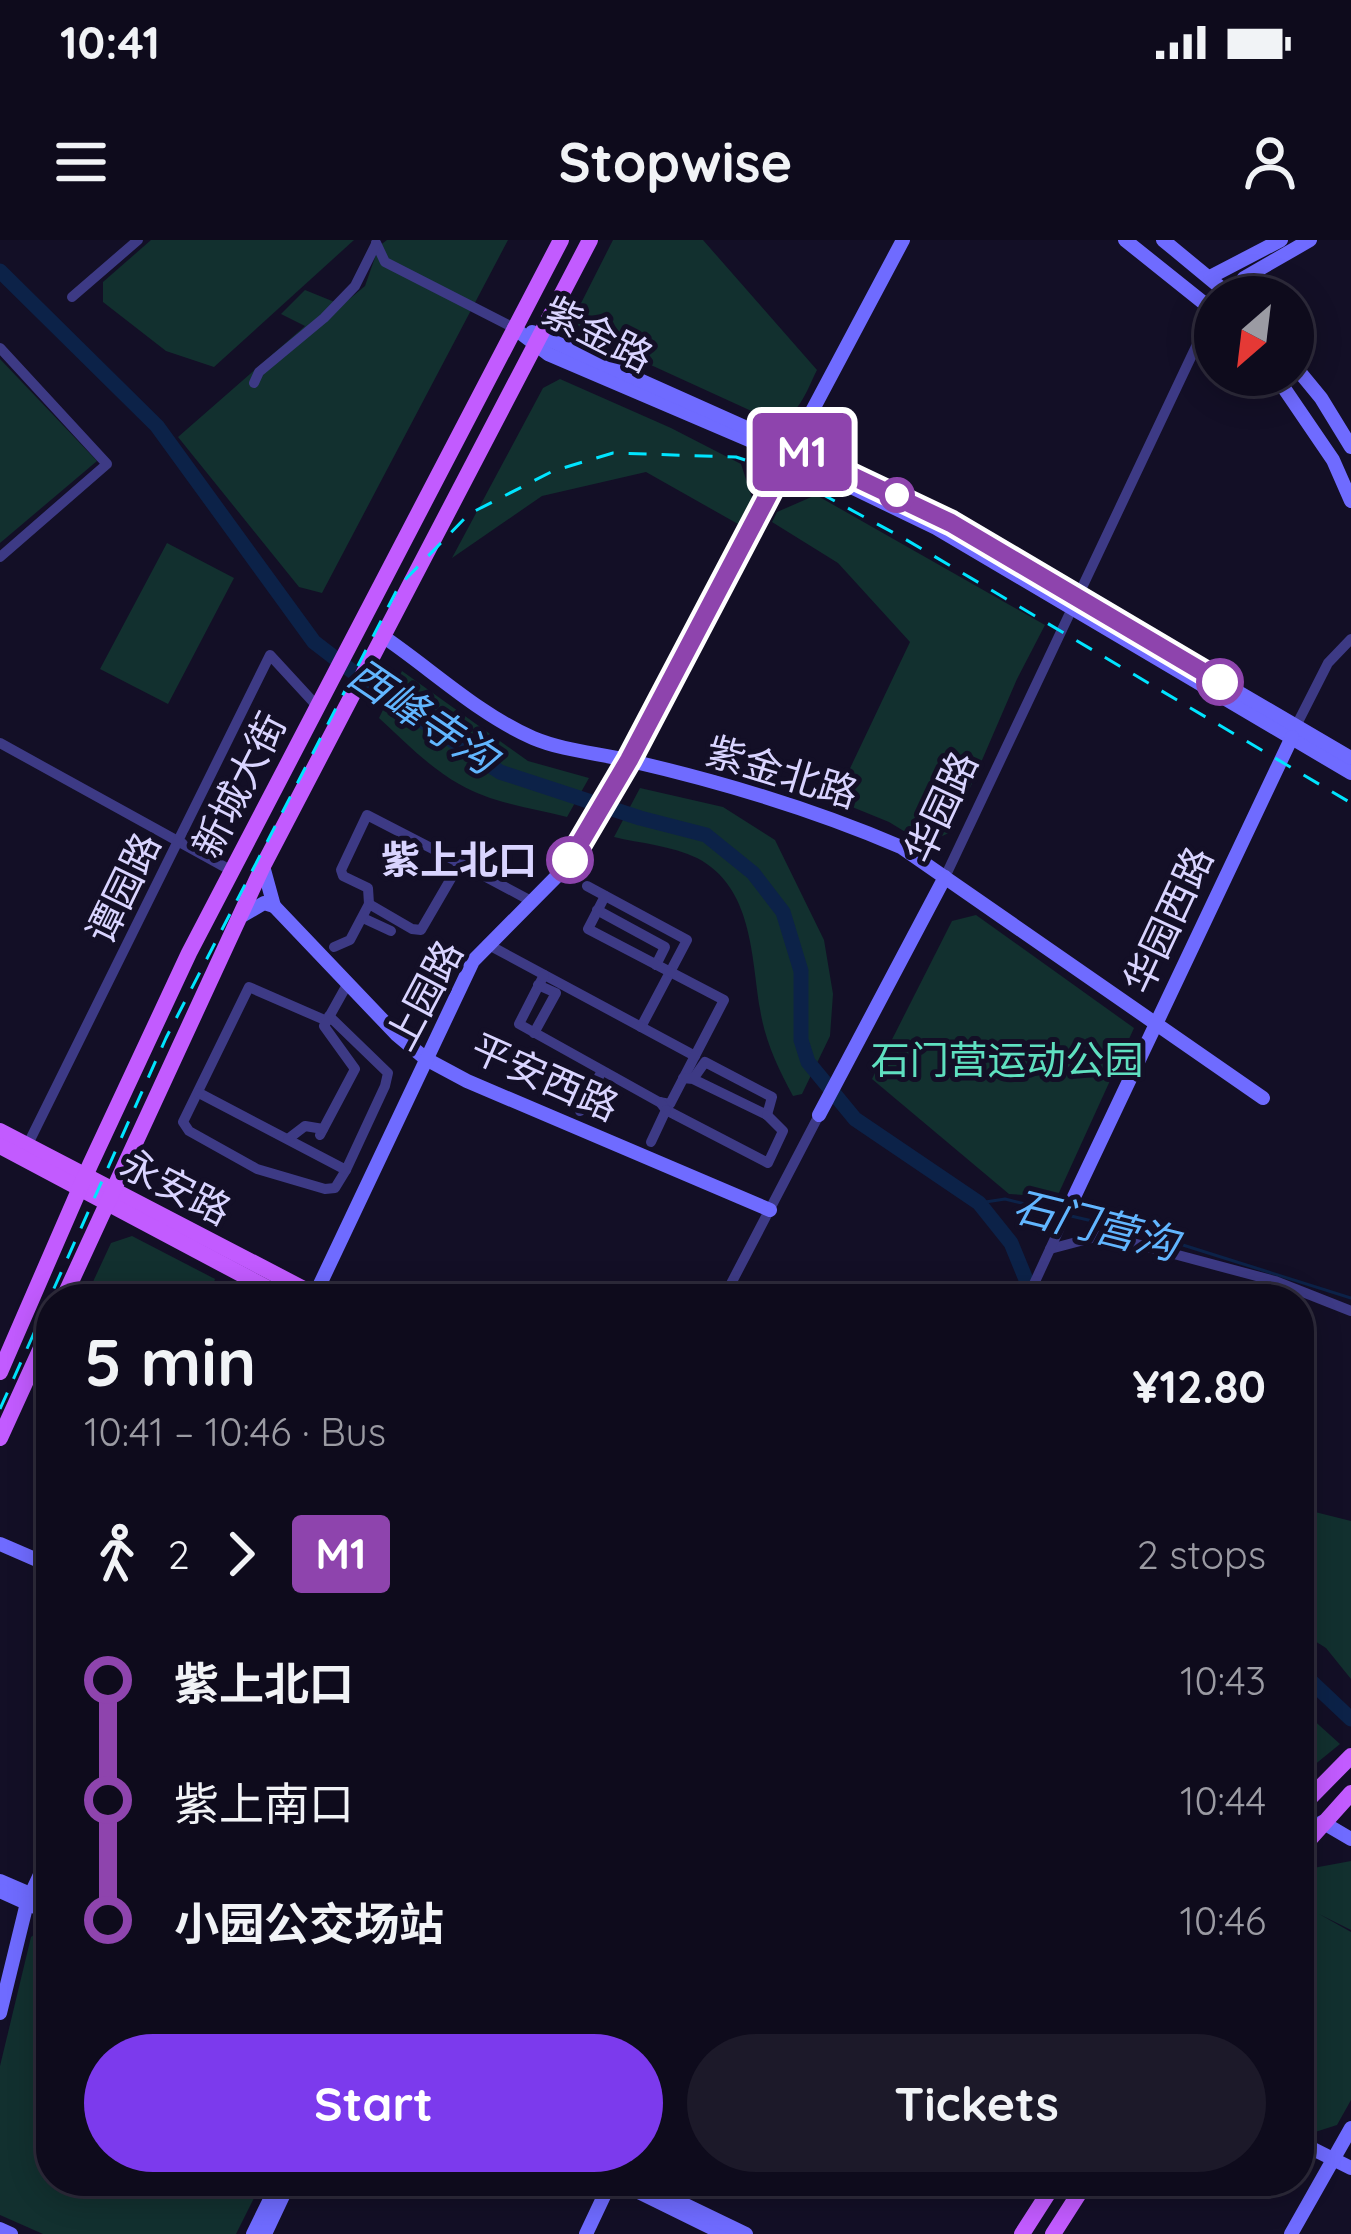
<!DOCTYPE html>
<meta charset="utf-8">
<style>
body{margin:0;font-family:Quicksand,"Noto Sans SC",sans-serif;background:#1c1929;color:#f1f3f6;height:100vh;display:flex;flex-direction:column;font-size:45px;white-space:nowrap}
*{box-sizing:border-box;margin:0}
p{font-size:39px;color:#9b9ba3}
.icon{flex:none;width:66px;height:66px;fill:none;stroke:currentColor;stroke-width:2;stroke-linecap:round;stroke-linejoin:round}
.map{position:relative;flex:1;overflow:hidden}
.panel{position:absolute;left:36px;top:1044px;width:1278px;height:912px;display:flex;flex-direction:column;background:#0e0b1c;border-radius:48px;box-shadow:0 6px 30px #0003,0 0 0 3px #2e2b3b}
.panel>*{flex:none}
.badge{padding:0 24px;border-radius:9px;font-size:42px;line-height:78px}
.needle{width:78px;rotate:208deg}
.controls{position:absolute;left:1194px;top:36px;display:grid;gap:24px}
.controls a{display:grid;place-items:center;width:120px;height:120px;border-radius:50%;background:#0e0b1c;box-shadow:0 6px 30px #0003,0 0 0 3px #2e2b3b;font-size:60px}
.map>.badge{position:absolute;translate:-50% -50%;box-shadow:0 0 0 6px #fff}
.legs{display:flex;align-items:center;gap:18px;height:132px;padding:0 48px;font-size:39px}
.legs p{margin-inline-start:auto}
.summary{display:flex;align-items:center;justify-content:space-between;height:204px;padding:0 48px}
h1{font-size:66px;font-weight:800;line-height:90px}
.cta{display:flex;gap:24px;margin-top:auto;padding:24px 48px}
.cta a{flex:1;height:138px;border-radius:72px;background:#7c3aed;color:#fff;font-size:48px;font-weight:800;line-height:138px;text-align:center}
.cta a+a{background:#1c1929;color:#f1f3f6}
ul{padding:0 48px;list-style:none}
li{display:flex;align-items:center;gap:42px;height:120px;font-size:45px}
li i{display:grid;place-items:center;width:18px;height:100%;margin:0 15px;background:currentColor}
li i::after{content:'';width:30px;height:30px;margin:-15px;border:9px solid;border-radius:50%;background:#0e0b1c}
li p{margin-inline-start:auto}
li:first-child i{background:linear-gradient(#0000 50%,currentColor 0)}
li:last-child i{background:linear-gradient(currentColor 50%,#0000 0)}
.status{display:flex;justify-content:space-between;align-items:center;height:84px;padding:0 60px;background:#0e0b1c;direction:ltr}
.status svg{height:33px;fill:currentColor}
header{display:flex;justify-content:space-between;align-items:center;height:156px;padding:0 48px;background:#0e0b1c;font-size:54px;font-weight:800}
.map>svg:first-child{display:block}
</style>
<div class="status"><b>10:41</b><svg viewBox="0 0 49 12"><path d="M0 12V9h3v3zM5 12V6h3v6zM10 12V3h3v9zM15 12V0h3v12zM26 1h20v11H26zM47 4h2v5h-2z"/></svg></div>
<header><svg class="icon" aria-label="menu" viewBox="0 0 24 24"><path d="M4 6h16M4 12h16M4 18h16"/></svg>Stopwise<svg class="icon" aria-label="person" viewBox="0 0 24 24"><circle cx="12" cy="8" r="4"/><path d="M4 21q1-7 8-7t8 7"/></svg></header>
<div class="map">
<svg width="1351" height="1994" viewBox="0 0 1351 1994">
<rect width="100%" height="100%" fill="#130f26"/>
<g fill="#12302f">
<path d="M151,0H354L214,127L166,111L103,62V42Z"/>
<path d="M387,0H508L322,353L299,347L178,197L305,86L281,74L305,50L342,65L365,46L379,6Z"/>
<path d="M613,0H703L817,130C806,151 799,180 771,180L583,94L574,77Z"/>
<path d="M0,119L97,221L0,303Z"/>
<path d="M560,139L671,188L741,224L752,258L738,284L646,232L542,256L452,318L543,148Z"/>
<path d="M816,255L1045,385L1017,439L951,592L925,604L889,582L835,560L910,402L838,323L772,282L777,272Z"/>
<path d="M167,303L234,338L168,464L100,429Z"/>
<path d="M402,431L528,521L589,538L567,577C532,568 491,563 459,544C430,528 404,501 379,478Z"/>
<path d="M640,548L723,567L775,600L824,700L833,754L830,796L802,854L793,856C778,828 765,801 760,769C751,716 753,647 697,618C673,606 639,603 614,597Z"/>
<path d="M976,675L1134,788L1057,957L1009,954L872,839L952,681Z"/>
<path d="M132,996L215,1039L209,1059H85L111,1003Z"/>
<path d="M1299,1268L1351,1281V1439L1326,1408L1299,1391Z"/>
<path d="M1299,1467L1340,1504L1313,1526L1299,1528Z"/>
<path d="M1351,1621V1690L1319,1674L1351,1692V1860L1337,1885L1309,1894L1299,1889V1651L1313,1628Z"/>
<path d="M45,1686L51,1689V1941H255L261,1944L236,1994H43L0,1975V1826L31,1697Z"/>
</g>
<g fill="none" stroke-linecap="round" stroke-linejoin="round">
<g stroke="#0c2248" stroke-width="3">
<path d="M979,963L1005,959L1062,973"/>
<path d="M1071,976L1148,994L1351,1058"/>
</g>
<g stroke="#0c2248" stroke-width="15">
<path d="M0,31L157,186L314,402L383,455L500,532L640,578L706,595L753,633L783,672L801,731V800L808,822L855,879L979,963L1011,1003L1034,1059"/>
<path d="M1299,1430L1351,1479"/>
</g>
<g stroke="#3d3a85" stroke-width="10">
<path d="M376,3L385,22L514,88"/>
<path d="M72,57L138,0"/>
<path d="M0,108L107,224L0,317"/>
<path d="M254,143L259,132L324,78L355,46L376,4"/>
<path d="M1296,486L1328,423L1351,399"/>
<path d="M0,503L232,631"/>
<path d="M945,637L1201,96"/>
<path d="M587,646L687,700L641,787"/>
<path d="M369,664L368,648L343,636L341,630L367,575L460,623"/>
<path d="M597,670L665,707L656,725"/>
<path d="M363,678L391,691"/>
<path d="M487,704L695,816"/>
<path d="M334,707L350,700L369,664L412,689L421,690L460,623L531,661"/>
<path d="M544,735L519,784L659,862L670,864L724,760L588,689L605,656"/>
<path d="M327,781L249,747L183,882L189,891L257,929L325,949L335,948L346,930"/>
<path d="M534,793L556,753L538,745"/>
<path d="M683,838L693,839L705,822L772,857L767,875L693,839"/>
<path d="M199,853L346,930L385,846L388,833L329,776"/>
<path d="M660,862L666,870L768,923L783,891L767,875"/>
<path d="M580,871L602,831"/>
<path d="M320,895L355,829L324,786L348,743"/>
<path d="M288,899L305,886L323,889"/>
<path d="M651,902L666,870"/>
<path d="M27,906L270,415L317,466"/>
<path d="M1050,1009L1103,995L1275,1041L1351,1071"/>
<path d="M723,1059L819,875"/>
<path d="M1027,1059L1074,957"/>
</g>
<g stroke="#6f6bff" stroke-width="14">
<path d="M1125,0L1215,72"/>
<path d="M1163,0L1232,57L1244,38L1310,0"/>
<path d="M1210,37L1281,0"/>
<path d="M514,88L548,114L789,217L936,288L1351,533"/>
<path d="M532,92L915,263L1351,518"/>
<path d="M1293,124L1321,158L1351,207"/>
<path d="M1275,135L1333,220L1351,261"/>
<path d="M381,395C430,428 478,474 533,498C564,511 598,513 631,521C722,542 815,570 901,607L1263,858"/>
<path d="M274,666L396,794L426,819L467,841L770,970"/>
<path d="M240,677L264,663L274,666L263,626"/>
<path d="M819,875L945,637"/>
<path d="M1074,957L1292,497"/>
<path d="M313,1059L473,721L559,634L583,602L903,0"/>
<path d="M0,1304L51,1326"/>
<path d="M1322,1582L1351,1599"/>
<path d="M0,1641L51,1663"/>
<path d="M0,1651L51,1674"/>
<path d="M31,1654L51,1611"/>
<path d="M0,1773L27,1663"/>
<path d="M1299,1902L1351,1928"/>
<path d="M616,1941L724,1994"/>
<path d="M636,1941L746,1994"/>
<path d="M0,1989L11,1994"/>
<path d="M253,1994L279,1941"/>
<path d="M265,1994L290,1941"/>
<path d="M586,1994L611,1941"/>
<path d="M1291,1994L1351,1888"/>
</g>
<g stroke="#c25bff" stroke-width="16">
<path d="M0,891L323,1059"/>
<path d="M0,906L288,1059"/>
<path d="M63,1059L263,626L590,0"/>
<path d="M0,1132L90,925L189,713L561,0"/>
<path d="M0,1198L51,1086"/>
<path d="M1299,1569L1351,1516"/>
<path d="M1299,1611L1351,1553"/>
<path d="M1022,1994L1056,1941"/>
<path d="M1053,1994L1087,1941"/>
</g>
<path stroke="#00e5ff" stroke-width="3" stroke-dasharray="18 15" stroke-linecap="butt" d="M0,1169L166,798L399,346L469,274L553,231L613,213L736,217L781,232L905,299L1351,563"/>
</g>
<g fill="none" stroke-linecap="round" stroke-linejoin="round">
<g stroke="#fff" stroke-width="27">
<path id="line-1" d="M570,620L629,520L793,208L951,283L1220,442"/>
</g>
<use href="#line-1" stroke="#8e44ad" stroke-width="18"/>
</g>
<g fill="#fff" stroke="#8e44ad" stroke-width="6">
<circle cx="897" cy="255" r="15"/>
<circle cx="1220" cy="442" r="21"/>
<circle cx="570" cy="620" r="21"/>
</g>
<g text-anchor="middle" stroke-width="10" stroke-linejoin="round" paint-order="stroke">
<g font-size="39" fill="#d9d4ff" stroke="#130f26">
<text transform="translate(598 94) rotate(27)" y="14">紫金路</text>
<text transform="translate(782 532) rotate(17)" y="14">紫金北路</text>
<text transform="translate(239 545) rotate(-63)" y="14">新城大街</text>
<text transform="translate(941 567) rotate(-65)" y="14">华园路</text>
<text transform="translate(123 648) rotate(-64)" y="14">谭园路</text>
<text transform="translate(1168 680) rotate(-65)" y="14">华园西路</text>
<text transform="translate(424 755) rotate(-62)" y="14">上园路</text>
<text transform="translate(545 837) rotate(24)" y="14">平安西路</text>
<text transform="translate(176 947) rotate(27)" y="14">永安路</text>
</g>
<g font-size="39" font-weight="bold" fill="#d9d4ff" stroke="#130f26" text-anchor="end">
<text x="537" y="634">紫上北口</text>
</g>
<g font-size="39" fill="#5fe0c0" stroke="#130f26">
<text x="1007" y="834">石门营运动公园</text>
</g>
<g font-size="42" font-style="italic" fill="#62b6ff" stroke="#130f26">
<text transform="translate(423 476) rotate(34)" y="15">西峰寺沟</text>
<text transform="translate(1096 985) rotate(14)" y="15">石门营沟</text>
</g>
</g>
</svg>
<div class="controls">
<a><svg class="needle" viewBox="-14 -14 28 28"><path d="M0-13l5 13h-10z" fill="#e53935"/><path d="M0 13l5-13h-10z" fill="#9b9ba3"/></svg></a>
</div>
<b class="badge" style="left:802px;top:212px;background:#8e44ad;color:#fff">M1</b>
<section class="panel">
<div class="summary"><div><h1>5 min</h1><p>10:41 – 10:46 · Bus</p></div><b>¥12.80</b></div>
<div class="legs"><svg class="icon" aria-label="walk" viewBox="0 0 24 24"><circle cx="13" cy="4" r="2"/><path d="M13 8l-2 6 4 7M11 14l-3 7M7 12l3-4h3l4 4"/></svg>2<svg class="icon" aria-label="forward" viewBox="0 0 24 24"><path d="M9 5l7 7-7 7"/></svg><b class="badge" style="background:#8e44ad;color:#fff">M1</b><p>2 stops</p></div>
<ul>
<li><i style="color:#8e44ad"></i><b>紫上北口</b><p>10:43</p></li>
<li><i style="color:#8e44ad"></i><span>紫上南口</span><p>10:44</p></li>
<li><i style="color:#8e44ad"></i><b>小园公交场站</b><p>10:46</p></li>
</ul>
<div class="cta"><a>Start</a><a>Tickets</a></div>
</section>
</div>
